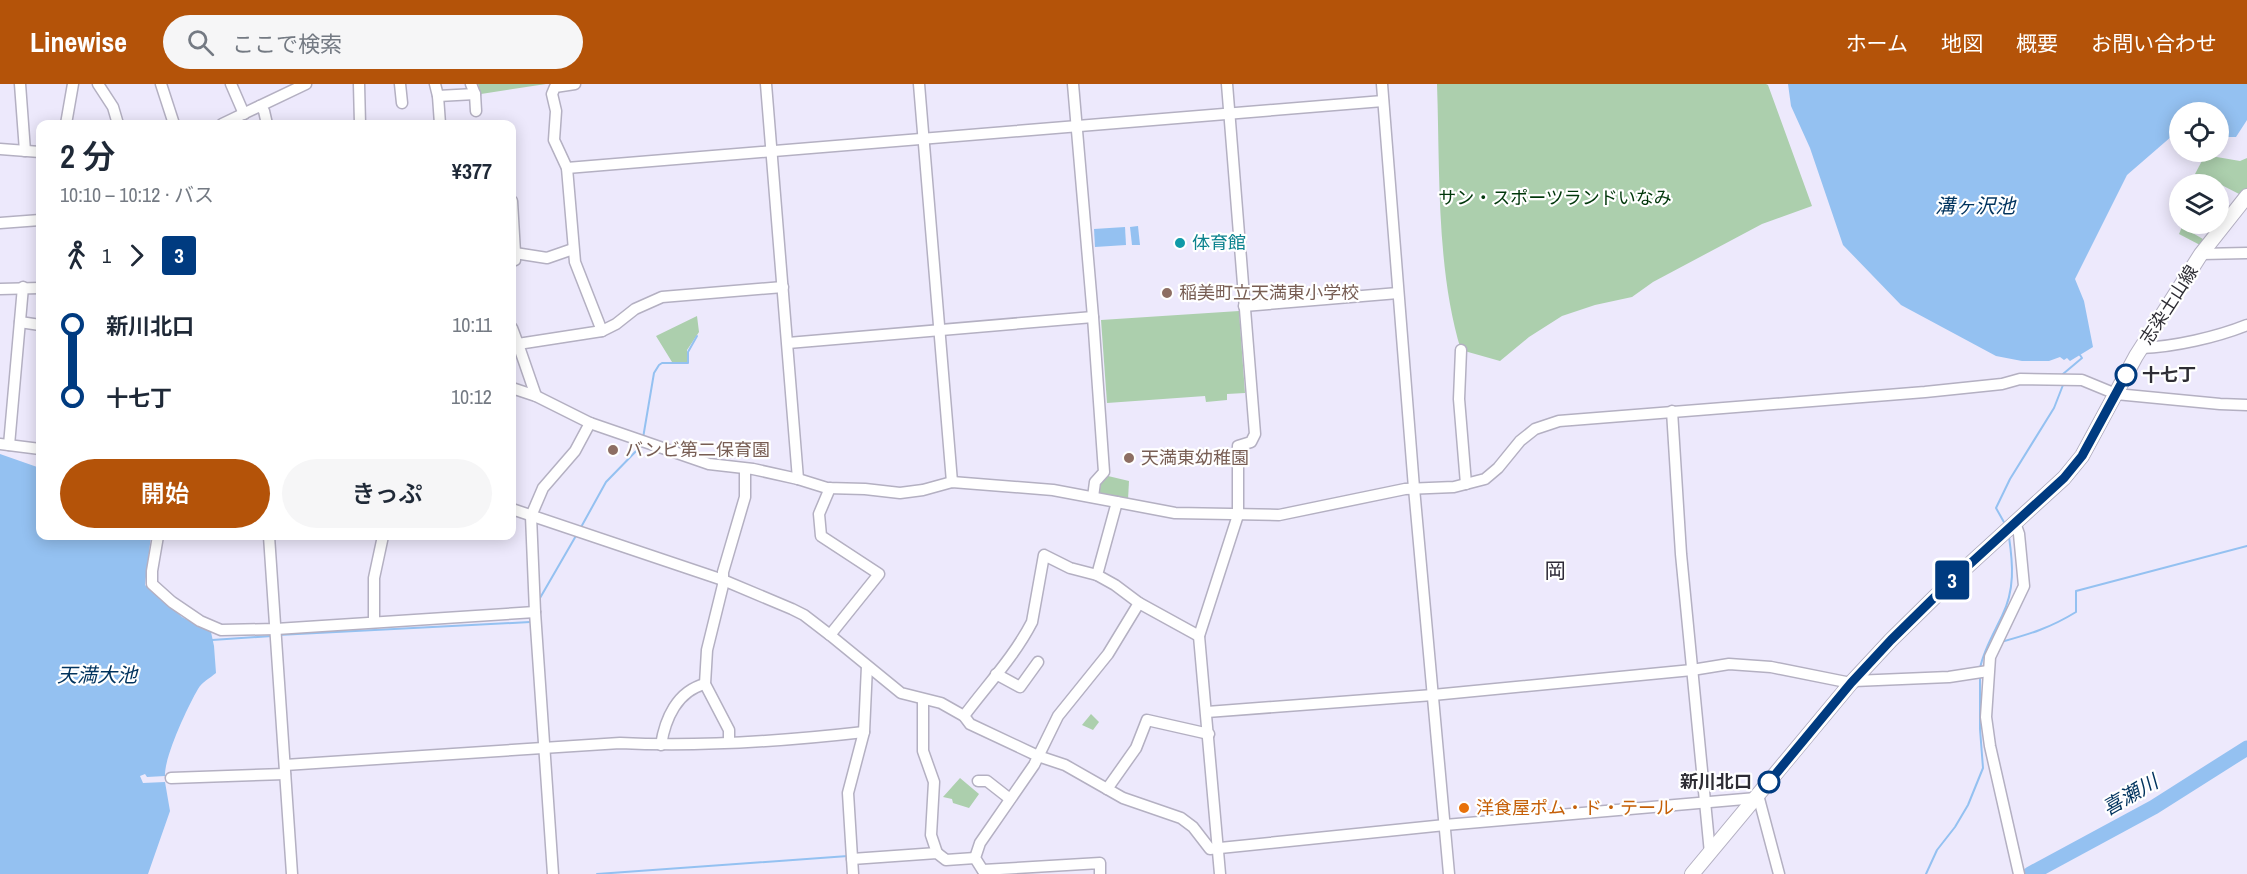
<!DOCTYPE html>
<html lang="ja">
<meta charset="utf-8">
<style>
body{margin:0;font-family:"Archivo Narrow","Noto Sans JP",sans-serif;background:#f6f6f7;color:#1f2937;height:100vh;display:flex;flex-direction:column;font-size:22px;white-space:nowrap}
*{box-sizing:border-box;margin:0}
p{font-size:20px;color:#747a83}
.icon{flex:none;width:33px;height:33px;fill:none;stroke:currentColor;stroke-width:2;stroke-linecap:round;stroke-linejoin:round}
.map{position:relative;flex:1;overflow:hidden}
.sheet{position:absolute;left:36px;top:36px;width:480px;height:420px;display:flex;flex-direction:column;background:#fff;border-radius:12px;box-shadow:0 3px 15px #0003}
.sheet>*{flex:none}
.badge{padding:0 12px;border-radius:4px;font-size:21px;line-height:39px}
.fabs{position:absolute;left:2169px;top:18px;display:grid;gap:12px}
.fabs a{display:grid;place-items:center;width:60px;height:60px;border-radius:50%;background:#fff;box-shadow:0 3px 15px #0003;font-size:30px}
.map>.badge{position:absolute;translate:-50% -50%;box-shadow:0 0 0 3px #fff}
.legs{display:flex;align-items:center;gap:9px;height:66px;padding:0 24px;font-size:20px}
.legs p{margin-inline-start:auto}
.head{display:flex;align-items:center;justify-content:space-between;height:102px;padding:0 24px}
h1{font-size:33px;font-weight:600;line-height:45px}
.primary-button{display:flex;gap:12px;margin-top:auto;padding:12px 24px}
.primary-button a{flex:1;height:69px;border-radius:36px;background:#b45309;color:#fff;font-size:24px;font-weight:600;line-height:69px;text-align:center}
.primary-button a+a{background:#f6f6f7;color:#1f2937}
ul{padding:0 24px;list-style:none}
li{display:flex;align-items:center;gap:21px;height:72px;font-size:22px}
li i{display:grid;place-items:center;width:9px;height:100%;margin:0 8px;background:currentColor}
li i::after{content:'';width:15px;height:15px;margin:-8px;border:4px solid;border-radius:50%;background:#fff}
li p{margin-inline-start:auto}
li:first-child i{background:linear-gradient(#0000 50%,currentColor 0)}
li:last-child i{background:linear-gradient(currentColor 50%,#0000 0)}
header{display:flex;align-items:center;gap:36px;box-sizing:border-box;height:84px;padding:0 30px;background:#b45309;color:#fff}
header strong{font-size:28px}
nav{display:flex;gap:33px;margin-inline-start:auto;font-size:21px}
.search{width:420px;height:54px;background:#f6f6f7;display:flex;align-items:center;gap:15px;box-sizing:border-box;padding:0 21px;border-radius:33px;color:#747a83;font-size:22px}
.map>svg:first-child{display:block}
</style>
<header>
<strong>Linewise</strong>
<div class="search"><svg class="icon" aria-label="search" viewBox="0 0 24 24"><circle cx="10" cy="10" r="6"/><path d="M15 15l6 6"/></svg>ここで検索</div>
<nav><a>ホーム</a><a>地図</a><a>概要</a><a>お問い合わせ</a></nav>
</header>
<div class="map">
<svg width="2247" height="790" viewBox="0 0 2247 790">
<rect width="100%" height="100%" fill="#ede9fc"/>
<g fill="#accfad">
<path d="M478,0H546L481,10Z"/>
<path d="M1437,0H1766L1768,1L1812,122L1762,140L1653,198L1632,213L1595,221L1562,232L1529,253L1500,277L1461,266C1436,185 1440,85 1437,0Z"/>
<path d="M2205,71L2240,77L2247,74V105L2241,111L2204,92L2195,90Z"/>
<path d="M2182,143L2203,155L2200,161L2179,150Z"/>
<path d="M1239,227L1245,309L1227,310V316L1206,318L1205,312L1107,319L1101,236Z"/>
<path d="M697,232L699,248L687,266V278H672L656,252Z"/>
<path d="M1108,392L1129,397L1128,416L1098,412C1097,402 1099,397 1108,392Z"/>
<path d="M1091,630L1099,638L1093,646L1082,641Z"/>
<path d="M960,694L979,710L969,724L953,719L952,715L943,713Z"/>
</g>
<g fill="#94c1f1">
<path d="M1788,0H2247V36L2236,53H2219L2218,28H2180L2179,52H2172L2127,91L2075,195L2084,217L2093,263L2070,277L2067,274L2064,276L2060,273L2049,277H2022L1996,272L1901,221L1843,161L1810,64L1791,22Z"/>
<path d="M1138,142L1140,161H1132L1130,143Z"/>
<path d="M1125,143L1126,161L1095,163L1094,145Z"/>
<path d="M0,370L40,384V452H151L145,501L182,533L211,548L214,562L216,589C210,594 202,598 198,605C188,622 164,673 165,692L147,693L145,690L140,692L143,699L165,698L170,727L148,790H0Z"/>
</g>
<g fill="none" stroke-linecap="round" stroke-linejoin="round">
<g stroke="#94c1f1" stroke-width="2">
<path d="M2063,292V290L2082,274L2080,271"/>
<path d="M643,354L654,289L659,281L662,279H688V268L697,252"/>
<path d="M2005,440L1996,424L2010,395L2054,324L2063,301"/>
<path d="M580,445L606,398L642,361"/>
<path d="M540,524V514L577,450"/>
<path d="M278,551L530,538"/>
<path d="M212,556L272,552"/>
<path d="M2001,558C2030,550 2050,544 2076,528V507L2247,462"/>
<path d="M1980,584C1984,565 1994,549 2002,532C2015,506 2013,480 2009,453"/>
<path d="M597,790L848,772"/>
<path d="M1926,790L1937,766L1955,743L1968,721L1983,684L1980,645V593"/>
</g>
<path stroke="#94c1f1" stroke-width="15" d="M2030,790L2154,723L2247,664"/>
<g stroke="#b4b0c2" stroke-width="13">
<g id="minor">
<path d="M20,0L25,67"/>
<path d="M98,0L113,23L118,40"/>
<path d="M161,0L174,40"/>
<path d="M231,0L244,30"/>
<path d="M359,0L360,40"/>
<path d="M400,0L402,19"/>
<path d="M435,0L438,12L440,40"/>
<path d="M471,0L475,10L476,27"/>
<path d="M575,0L555,3L552,10L556,27L554,56L567,84L575,178L602,247"/>
<path d="M766,0L798,395"/>
<path d="M919,0L952,398"/>
<path d="M1073,0L1093,233L1104,388L1095,398L1093,413"/>
<path d="M1382,0L1414,404L1449,790"/>
<path d="M438,12L475,10"/>
<path d="M260,22L264,27L267,40"/>
<path d="M66,40L73,0"/>
<path d="M222,40L306,0"/>
<path d="M0,65L40,68"/>
<path d="M567,84L1383,17"/>
<path d="M0,139L40,136"/>
<path d="M515,169L547,174L573,165"/>
<path d="M2201,170L2247,169"/>
<path d="M512,177L515,176V169L512,117"/>
<path d="M0,205L40,204"/>
<path d="M1244,222L1398,209"/>
<path d="M20,238L40,241"/>
<path d="M512,244L518,260L602,247L616,240L635,225L662,213L783,203"/>
<path d="M788,259L1093,233"/>
<path d="M518,260L536,312"/>
<path d="M2141,264C2174,263 2217,253 2247,241"/>
<path d="M1461,266L1459,315L1466,400"/>
<path d="M512,304L536,312L590,339L709,380L753,385L798,395L827,404L865,405L900,409L923,406L952,398L1053,406L1175,429L1279,431L1405,405L1454,403L1485,395L1498,384L1520,357L1535,345L1559,337L1925,308L2002,300L2020,295L2082,296L2116,310L2220,320L2247,321"/>
<path d="M1672,327L1681,470L1710,769"/>
<path d="M0,360L40,365"/>
<path d="M9,361L23,203"/>
<path d="M830,404L819,430L821,452L879,490L830,551"/>
<path d="M1117,418L1097,491L1115,501L1139,519L1199,552"/>
<path d="M512,425L723,496L792,525L804,531L830,551L901,609L941,619L964,632L970,640L1038,672L1065,681L1123,714L1181,734L1193,743L1210,765L1445,741L1756,714"/>
<path d="M2015,439L2019,450L2024,502L1990,573L1986,633L1990,662L2019,790"/>
<path d="M158,452L152,487V500L172,518L200,537L221,546L276,545L535,528"/>
<path d="M269,452L292,790"/>
<path d="M374,538V494L383,452"/>
<path d="M996,590L1020,603L1038,578"/>
<path d="M1854,597L1949,593L1988,587"/>
<path d="M923,616V667L934,698L931,751L937,769"/>
<path d="M1207,628L1433,611L1692,586L1729,580L1771,583L1851,599"/>
<path d="M964,632C987,601 1014,573 1032,538L1044,471L1070,484L1097,491"/>
<path d="M729,658V646L705,600L707,566L723,501V488L745,413V385"/>
<path d="M661,661C665,635 677,607 705,600"/>
<path d="M285,681L620,659C700,663 785,657 864,648"/>
<path d="M171,694L285,690"/>
<path d="M978,697H987L1010,715"/>
<path d="M1107,705L1136,664L1147,636L1209,650"/>
<path d="M1758,711L1779,790"/>
<path d="M852,775L937,769L946,776L975,774"/>
<path d="M983,786L1100,779V790"/>
<path d="M553,790L535,528L531,432L543,404L575,367L590,339"/>
<path d="M853,790L848,709L864,648L867,582"/>
<path d="M985,790L975,774L980,759L1034,681L1058,632L1108,570L1139,519"/>
<path d="M1220,790L1199,552L1238,431V362L1251,358L1255,350L1227,0"/>
</g>
</g>
<g stroke="#b4b0c2" stroke-width="16">
<path id="major" d="M1692,790L1851,599L1891,556L1948,500L2064,394L2082,372L2136,272L2201,170L2247,112"/>
</g>
<use href="#minor" stroke="#fff" stroke-width="10"/>
<use href="#major" stroke="#fff" stroke-width="14"/>
</g>
<g fill="none" stroke-linecap="round" stroke-linejoin="round">
<g stroke="#fff" stroke-width="14">
<path id="line-1" d="M1769,698L1851,599L1891,556L1948,500L2064,394L2082,372L2126,291"/>
</g>
<use href="#line-1" stroke="#003b80" stroke-width="9"/>
</g>
<circle fill="#0f9aa8" stroke="#fff" stroke-width="2" cx="1180" cy="159" r="6"/>
<g fill="#8d6e63" stroke="#fff" stroke-width="2">
<circle cx="1167" cy="209" r="6"/>
<circle cx="613" cy="366" r="6"/>
<circle cx="1129" cy="374" r="6"/>
</g>
<g fill="#fff" stroke="#003b80" stroke-width="3">
<circle cx="2126" cy="291" r="10"/>
<circle cx="1769" cy="698" r="10"/>
</g>
<circle fill="#e8710a" stroke="#fff" stroke-width="2" cx="1464" cy="724" r="6"/>
<g text-anchor="middle" stroke-width="4.5" stroke-linejoin="round" paint-order="stroke">
<g font-size="18" fill="#00370a" stroke="#fff">
<text x="1555" y="120">サン・スポーツランドいなみ</text>
</g>
<g font-size="18" fill="#0d838f" stroke="#fff" text-anchor="start">
<text x="1192" y="165">体育館</text>
</g>
<g font-size="18" fill="#785e54" stroke="#fff" text-anchor="start">
<text x="1179" y="215">稲美町立天満東小学校</text>
<text x="625" y="372">バンビ第二保育園</text>
<text x="1141" y="380">天満東幼稚園</text>
</g>
<g font-size="18" fill="#2e2d34" stroke="#fff">
<text transform="translate(2169 221) rotate(-57)" y="6">志染土山線</text>
</g>
<g font-size="18" font-weight="bold" fill="#2e2d34" stroke="#fff" text-anchor="start">
<text x="2142" y="297">十七丁</text>
<text x="1752" y="704" text-anchor="end">新川北口</text>
</g>
<g font-size="18" fill="#c56008" stroke="#fff" text-anchor="start">
<text x="1476" y="730">洋食屋ポム・ド・テール</text>
</g>
<g font-size="20" font-style="italic" fill="#00335e" stroke="#fff">
<text x="1975" y="129">溝ヶ沢池</text>
<text x="97" y="598">天満大池</text>
<text transform="translate(2130 711) rotate(-30)" y="7">喜瀬川</text>
</g>
<g font-size="21" fill="#2e2a38" stroke="#fff">
<text x="1555" y="494">岡</text>
</g>
</g>
</svg>
<div class="fabs">
<a><svg class="icon" aria-label="locate" viewBox="0 0 24 24"><circle cx="12" cy="12" r="6"/><path d="M12 2v4M12 18v4M2 12h4M18 12h4"/></svg></a>
<a><svg class="icon" aria-label="layers" viewBox="0 0 24 24"><path d="M12 4l9 5-9 5-9-5zM3 14l9 5 9-5"/></svg></a>
</div>
<b class="badge" style="left:1952px;top:496px;background:#003b80;color:#fff">3</b>
<section class="sheet">
<div class="head"><div><h1>2 分</h1><p>10:10 – 10:12 · バス</p></div><b>¥377</b></div>
<div class="legs"><svg class="icon" aria-label="walk" viewBox="0 0 24 24"><circle cx="13" cy="4" r="2"/><path d="M13 8l-2 6 4 7M11 14l-3 7M7 12l3-4h3l4 4"/></svg>1<svg class="icon" aria-label="forward" viewBox="0 0 24 24"><path d="M9 5l7 7-7 7"/></svg><b class="badge" style="background:#003b80;color:#fff">3</b></div>
<ul>
<li><i style="color:#003b80"></i><b>新川北口</b><p>10:11</p></li>
<li><i style="color:#003b80"></i><b>十七丁</b><p>10:12</p></li>
</ul>
<div class="primary-button"><a>開始</a><a>きっぷ</a></div>
</section>
</div>
